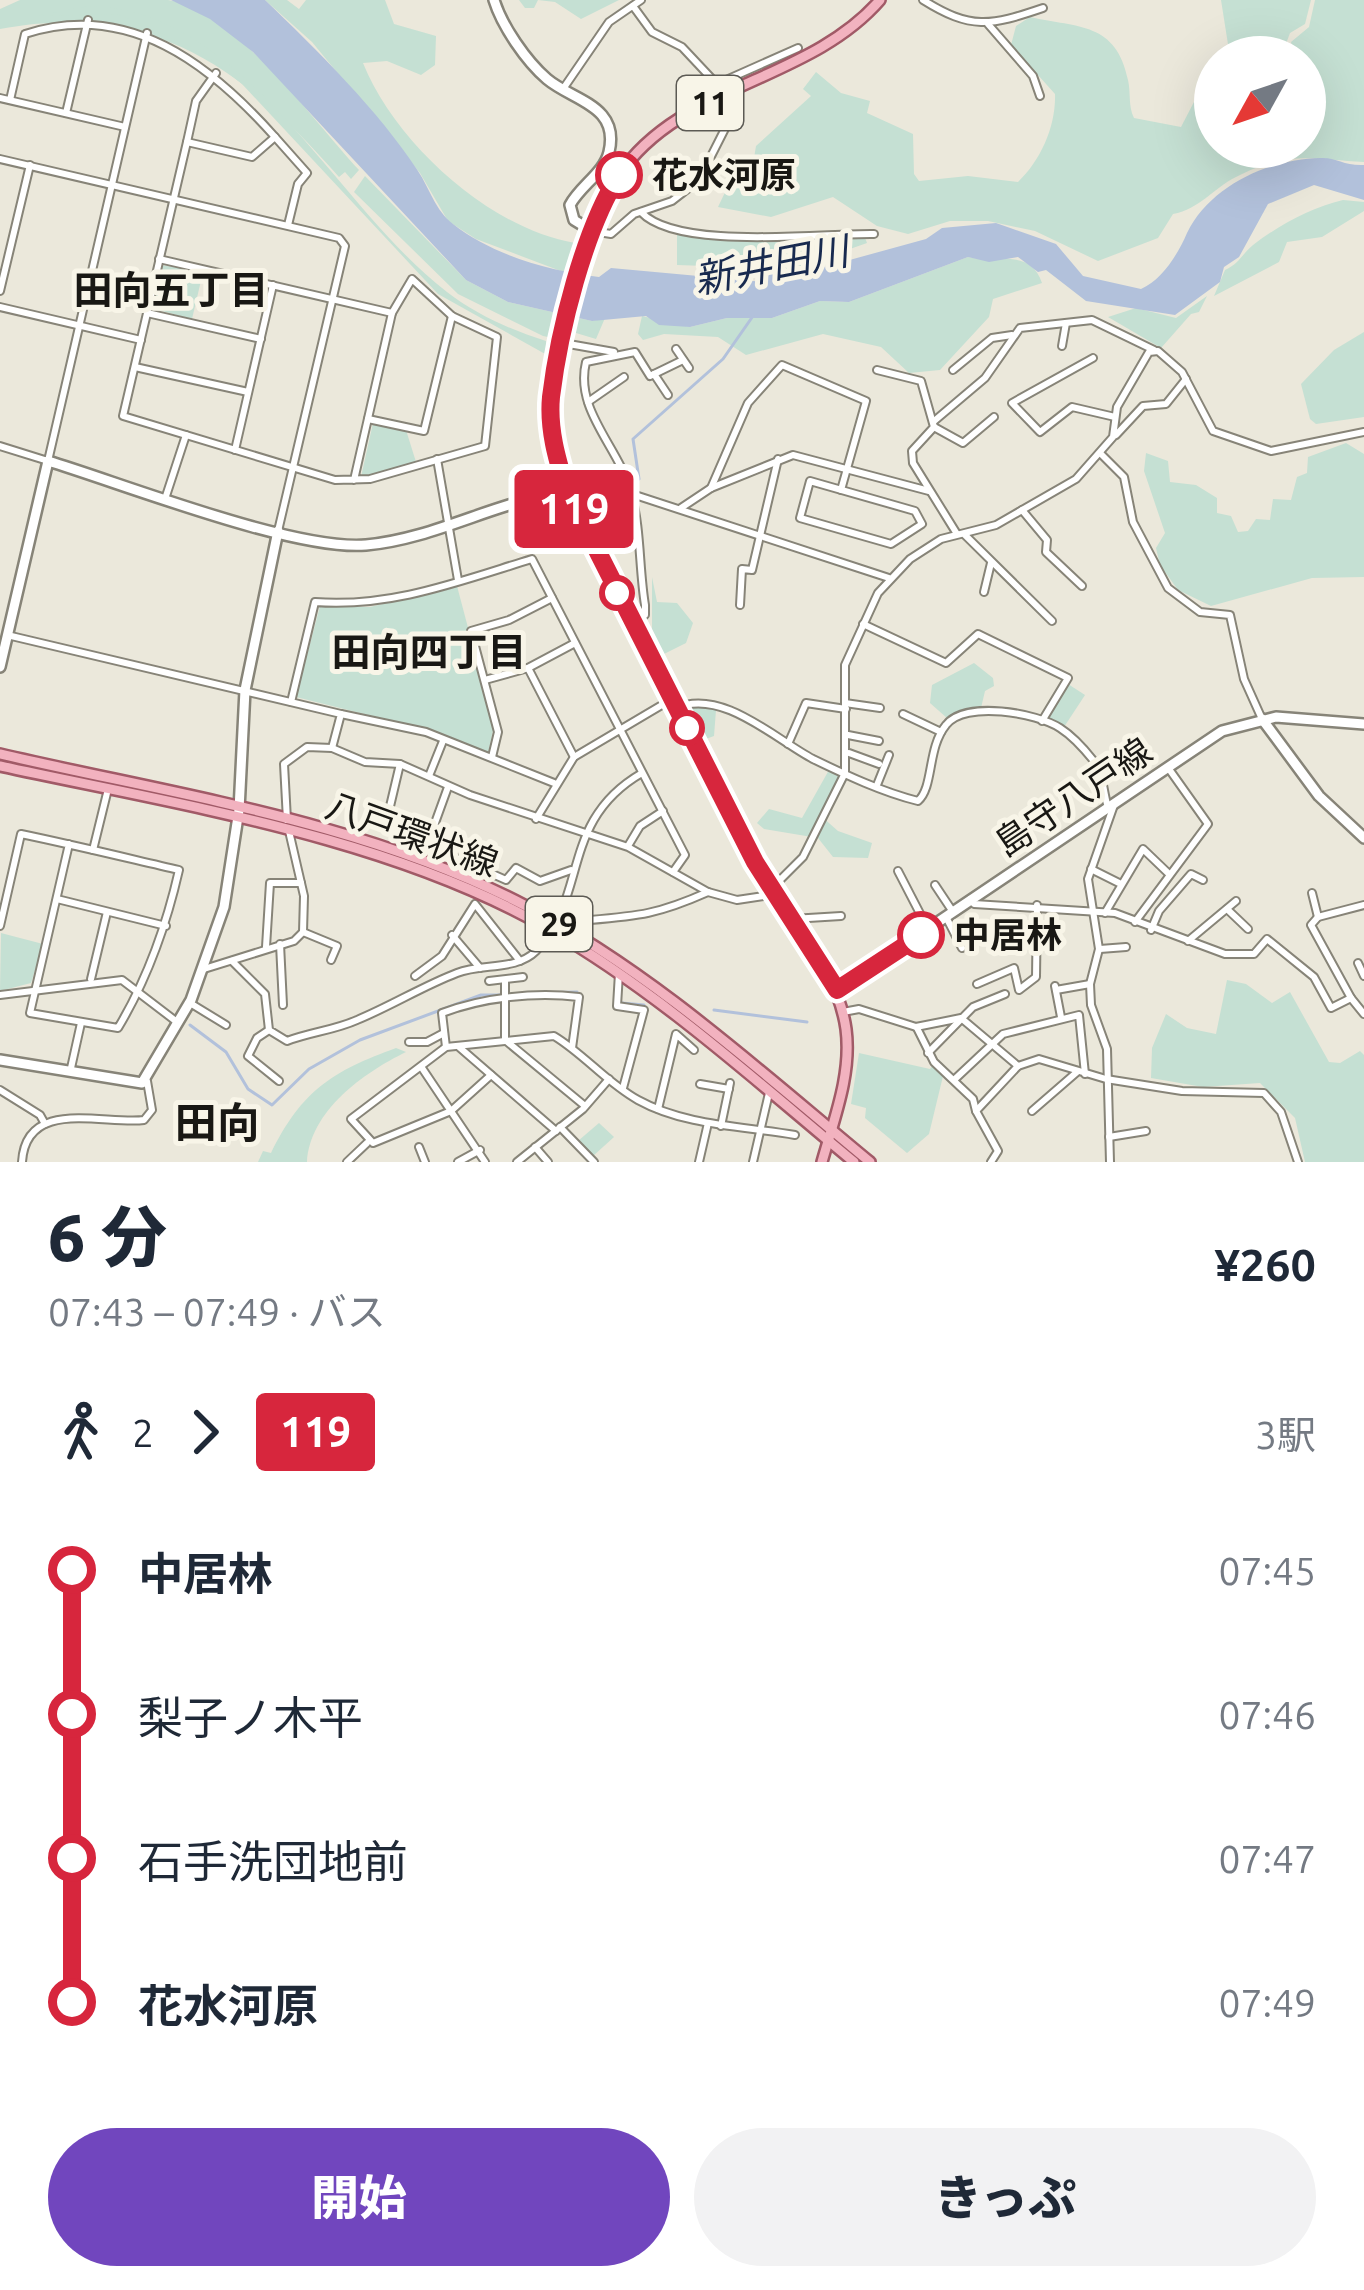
<!DOCTYPE html>
<html lang="ja">
<meta charset="utf-8">
<style>
body{margin:0;font-family:Ubuntu,"Noto Sans JP",sans-serif;background:#f2f2f3;color:#1f2937;height:100vh;display:flex;flex-direction:column;font-size:45px;white-space:nowrap}
*{box-sizing:border-box;margin:0}
p{font-size:39px;color:#747a83}
.icon{flex:none;width:66px;height:66px;fill:none;stroke:currentColor;stroke-width:2;stroke-linecap:round;stroke-linejoin:round}
.map{position:relative;height:1162px;overflow:hidden}
.panel{display:flex;flex-direction:column;background:#fff;flex:1}
.panel>*{flex:none}
.badge{padding:0 24px;border-radius:9px;font-size:42px;line-height:78px}
.needle{width:78px;rotate:230deg}
.controls{position:absolute;left:1194px;top:36px;display:grid;gap:24px}
.controls a{display:grid;place-items:center;width:132px;height:132px;border-radius:50%;background:#fff;box-shadow:0 12px 48px #0002;font-size:60px}
.map>.badge{position:absolute;translate:-50% -50%;box-shadow:0 0 0 6px #fff}
.legs{display:flex;align-items:center;gap:18px;height:132px;padding:0 48px;font-size:39px}
.legs p{margin-inline-start:auto}
.summary{display:flex;align-items:center;justify-content:space-between;height:204px;padding:0 48px}
h1{font-size:66px;font-weight:800;line-height:90px}
.action{display:flex;gap:24px;margin-top:auto;padding:24px 48px}
.action a{flex:1;height:138px;border-radius:72px;background:#7146be;color:#fff;font-size:48px;font-weight:800;line-height:138px;text-align:center}
.action a+a{background:#f2f2f3;color:#1f2937}
ul{padding:0 48px;list-style:none}
li{display:flex;align-items:center;gap:42px;height:144px;font-size:45px}
li i{display:grid;place-items:center;width:18px;height:100%;margin:0 15px;background:currentColor}
li i::after{content:'';width:30px;height:30px;margin:-15px;border:9px solid;border-radius:50%;background:#fff}
li p{margin-inline-start:auto}
li:first-child i{background:linear-gradient(#0000 50%,currentColor 0)}
li:last-child i{background:linear-gradient(currentColor 50%,#0000 0)}
.map>svg:first-child{display:block}
</style>
<div class="map">
<svg width="1364" height="1162" viewBox="0 0 1364 1162">
<rect width="100%" height="100%" fill="#ebe8db"/>
<g fill="#c5e0d3">
<path d="M20,0C67,0 121,0 168,0C235,10 314,122 359,170L351,179L345,172L339,177C246,71 154,0 0,29V9Z"/>
<path d="M265,0H287L299,9L306,0H385L394,24L436,36L435,65L421,75L387,61L363,63C395,143 490,229 575,243L566,273L476,239L448,221L420,173L312,42Z"/>
<path d="M519,0H619L581,19L555,2L538,0L534,8H525Z"/>
<path d="M1221,0H1311L1305,24L1290,33L1281,57H1230Z"/>
<path d="M1315,0H1364V162C1312,159 1289,150 1236,177C1212,189 1200,209 1173,214L1158,238L1098,261L1035,231L988,221H950L908,234L877,226L833,197L771,217L718,207L729,184L752,170L756,146L811,96L803,89L816,72L841,93L870,101L867,113L913,134L914,174L919,181L968,176L1018,182C1041,160 1056,126 1055,94L1011,45L1016,26L1030,17C1079,28 1116,22 1128,80C1131,93 1128,106 1134,118L1181,127L1195,100L1215,99V147H1305V57H1295L1291,42L1309,27Z"/>
<path d="M89,6C247,10 334,206 447,292C477,315 511,330 546,341L547,355L438,294L242,84L199,50L117,14L35,16Z"/>
<path d="M365,176L466,280L508,302L592,321L605,318L596,339L556,327L553,338L543,336L458,294L354,192Z"/>
<path d="M1343,200L1364,202V211L1322,237L1287,242L1279,262L1214,296L1225,270C1240,263 1241,255 1253,245C1279,225 1312,207 1343,200Z"/>
<path d="M677,233L800,241L864,235L867,243L793,269L677,265Z"/>
<path d="M968,257C997,264 1030,247 1042,283L993,299L989,317L940,370L909,373L881,347L823,334L746,355L718,337L664,334L643,340L638,334L642,316L690,327L727,318H772L820,301L849,302Z"/>
<path d="M161,265L203,272L192,319L151,308Z"/>
<path d="M1207,296L1199,312L1191,314L1161,348L1108,317L1136,308L1176,318Z"/>
<path d="M1364,332V417L1316,424L1310,419L1301,384L1334,350Z"/>
<path d="M373,423L406,430L416,462L361,477Z"/>
<path d="M1346,443L1364,454V577L1312,578L1211,606L1178,590L1160,565L1156,548L1165,533L1144,471L1146,453L1168,461L1170,482L1196,485L1217,498V513L1231,516L1238,532L1248,531L1256,519L1270,520L1273,499L1291,500L1297,477L1307,473L1308,457Z"/>
<path d="M652,577L657,602L677,603L693,623L686,643L662,655L652,634Z"/>
<path d="M457,586L494,726L488,753L428,730L296,697L320,606L370,607Z"/>
<path d="M974,663L993,678L994,686L985,691L981,708L947,718L930,703L932,685Z"/>
<path d="M1068,684L1085,695L1064,727L1047,719Z"/>
<path d="M693,706L716,710L714,736L703,740L690,712Z"/>
<path d="M829,770L841,775L821,816L838,831L872,843L868,858L833,857L818,838L764,829L757,823L769,809L802,818Z"/>
<path d="M1,933L43,944L31,983L0,991Z"/>
<path d="M1227,980L1246,984L1272,1003L1290,992L1329,1062L1340,1063L1360,1051L1364,1055V1162H1305L1295,1118L1260,1083L1203,1087L1151,1078L1152,1048L1166,1014L1187,1028L1216,1034Z"/>
<path d="M396,1048L406,1052C363,1073 310,1111 307,1162H258L263,1151L271,1153C302,1090 333,1071 396,1048Z"/>
<path d="M859,1053L930,1069L933,1065L944,1072L929,1134L907,1153L865,1118L866,1108L851,1104Z"/>
<path d="M599,1123L614,1137L593,1156L578,1141Z"/>
</g>
<path fill="#b2c1db" d="M171,0H265C316,49 379,111 418,171C430,189 435,210 453,224C492,255 550,271 599,277L611,268L764,282L773,269L778,276L795,275L926,239L942,228L996,223L1056,244L1083,276L1141,289C1162,280 1178,254 1187,233C1210,186 1269,159 1320,158C1336,157 1344,166 1364,165V200L1314,185L1268,204L1239,257L1224,267L1220,282L1175,315L1086,301L1046,270L1038,272L1018,257L989,262L968,257L849,302L820,301L772,318H727L690,327L659,325L646,316L592,321L508,302L466,280L253,52L210,19Z"/>
<g fill="none" stroke-linecap="round" stroke-linejoin="round">
<g stroke="#b2c1db" stroke-width="3">
<path d="M639,479L633,439L723,359L753,316"/>
<path d="M532,993L577,992"/>
<path d="M622,1003L644,1005"/>
<path d="M714,1010L807,1022"/>
<path d="M190,1025L226,1052L248,1089L272,1105L309,1069L360,1040L481,995H504"/>
</g>
<g stroke="#878478" stroke-width="10">
<g id="street">
<path d="M923,0C971,30 990,26 1043,8"/>
<path d="M633,6L652,32L682,47L713,80H726L798,48"/>
<path d="M988,24L1033,76L1040,96"/>
<path d="M563,89L609,22L641,0"/>
<path d="M0,98L125,127"/>
<path d="M10,100L25,34C129,0 211,65 275,137"/>
<path d="M66,113L88,20"/>
<path d="M187,142L196,101L216,73"/>
<path d="M0,159L339,238L345,246L278,531"/>
<path d="M641,212C677,251 822,233 874,234"/>
<path d="M288,225L298,184L307,173L275,137L252,157L187,142L123,416L335,480L370,479L485,446L497,337L452,316L412,279L392,313L354,480"/>
<path d="M592,231L611,234L634,214L672,201L699,180L736,107L721,110L717,99"/>
<path d="M159,259L392,313"/>
<path d="M0,291L30,165"/>
<path d="M0,307L141,340"/>
<path d="M147,313L261,339"/>
<path d="M563,343L614,352"/>
<path d="M1062,346L1066,323"/>
<path d="M676,349L689,368"/>
<path d="M1093,358L1012,403L1040,432L1072,407L1115,417"/>
<path d="M135,367L248,392"/>
<path d="M877,370L921,381L934,427L912,451L913,463L957,534"/>
<path d="M953,370L992,338L1012,335"/>
<path d="M654,374L668,395"/>
<path d="M588,402L624,377"/>
<path d="M368,419L424,431L452,316"/>
<path d="M933,422L985,378L1020,328L1092,320L1154,350"/>
<path d="M934,427L963,443L994,417"/>
<path d="M1116,435L1143,406L1166,404L1186,379"/>
<path d="M0,446L48,461L147,33"/>
<path d="M235,450L273,285"/>
<path d="M1101,454L1124,477L1133,522L1168,588L1200,612L1230,615L1244,679L1262,719"/>
<path d="M437,459L458,580"/>
<path d="M810,481L915,511L922,524L891,544L800,518Z"/>
<path d="M711,488L748,403L782,365L866,401L841,490"/>
<path d="M632,494L889,578"/>
<path d="M166,496L186,435"/>
<path d="M681,508L711,488L793,455L929,491"/>
<path d="M1022,510L1047,540L1046,552L1082,586"/>
<path d="M965,535L1052,621"/>
<path d="M984,592L991,563"/>
<path d="M740,605L742,569L752,570L778,459"/>
<path d="M632,623L645,615V605C639,569 641,528 631,493C620,448 574,411 586,362L635,352L650,376L683,360"/>
<path d="M863,624L946,663L978,634L1068,678L1042,721"/>
<path d="M7,635L341,714L332,748"/>
<path d="M528,668L574,757"/>
<path d="M485,680L528,668L575,643"/>
<path d="M291,702L315,602C391,608 460,581 532,559L685,855L673,872"/>
<path d="M845,703L880,708"/>
<path d="M676,708C722,688 775,739 813,759C846,775 882,792 918,801C934,787 927,748 946,725C965,700 1037,713 1060,728C1071,735 1085,750 1093,760C1103,772 1103,790 1107,804"/>
<path d="M341,714L426,732L554,783"/>
<path d="M903,714L941,732"/>
<path d="M848,735L879,741"/>
<path d="M788,744L806,703L846,709"/>
<path d="M849,753L879,764"/>
<path d="M492,757L498,732L471,631L509,620L552,598"/>
<path d="M429,776L443,741"/>
<path d="M877,785L889,755"/>
<path d="M448,787L427,845L506,880L516,868L540,881L571,870"/>
<path d="M387,819L400,764"/>
<path d="M536,819L574,757L672,699"/>
<path d="M287,820L284,764L307,747L332,748L365,762L400,764L470,795L628,847L708,892L737,900L764,896L803,857L845,773V665L878,593L910,559L941,539L996,525L1076,479L1113,437L1117,407L1149,352L1158,351L1182,372L1213,431L1271,451L1364,432"/>
<path d="M628,846L640,826L663,811"/>
<path d="M93,850L108,789"/>
<path d="M1091,869L1119,883"/>
<path d="M898,871L928,929"/>
<path d="M935,885L953,912"/>
<path d="M1312,893L1318,917"/>
<path d="M57,899L166,926"/>
<path d="M970,899L974,904L1115,913L1225,954H1254L1267,939L1314,977L1331,1008L1351,998L1311,925L1318,917L1364,905"/>
<path d="M562,904L578,921C636,916 654,916 708,892"/>
<path d="M1227,909L1248,929"/>
<path d="M1105,913L1143,849L1168,873"/>
<path d="M946,917L962,948"/>
<path d="M792,919L841,916"/>
<path d="M1135,922L1208,824L1169,769"/>
<path d="M0,926L21,834C74,845 127,858 179,870C166,927 148,978 118,1028L30,1013L69,844"/>
<path d="M1151,930L1159,911L1191,874L1203,880"/>
<path d="M303,932L337,946L331,960"/>
<path d="M452,935L480,968"/>
<path d="M1188,941L1236,901"/>
<path d="M280,944L283,1005"/>
<path d="M266,947L270,883H301"/>
<path d="M1100,949L1126,947"/>
<path d="M232,961L265,994L269,1030L287,1041C311,1032 335,1030 357,1020C391,1006 423,986 457,973C482,963 516,971 536,951C589,896 559,821 642,773"/>
<path d="M1358,963L1364,976"/>
<path d="M204,969L294,941L303,932L304,896L289,831"/>
<path d="M619,973L617,1006L644,1010L623,1088"/>
<path d="M415,976L442,956L475,904L520,961"/>
<path d="M91,979L107,912"/>
<path d="M505,980V1040L585,1106"/>
<path d="M489,981L523,977"/>
<path d="M977,984L1014,968L1019,990L1036,977L1037,905"/>
<path d="M1055,986L1061,1017"/>
<path d="M1056,990L1090,984"/>
<path d="M0,995L122,980L177,1022"/>
<path d="M1351,998L1364,1014"/>
<path d="M190,1003L226,1025"/>
<path d="M843,1012L859,1009L916,1027L961,1018L1018,1066"/>
<path d="M917,1028L934,1062L973,1099L976,1111"/>
<path d="M269,1030L257,1038L248,1056L279,1081"/>
<path d="M409,1042H427L444,1033"/>
<path d="M446,1047L442,1013C484,997 535,992 579,997L572,1048"/>
<path d="M459,1047L556,1131"/>
<path d="M928,1053L973,1007L1005,994"/>
<path d="M71,1068L81,1023"/>
<path d="M422,1068L485,1162"/>
<path d="M491,1075L451,1111L373,1143L351,1119L446,1047L554,1036C584,1054 607,1083 638,1100C685,1126 743,1126 795,1135"/>
<path d="M955,1079L1003,1034L1079,1015L1085,1074"/>
<path d="M700,1084L729,1089"/>
<path d="M0,1090L40,1115L45,1124"/>
<path d="M658,1109L676,1034L694,1050"/>
<path d="M1032,1111L1077,1072"/>
<path d="M721,1126L730,1083"/>
<path d="M560,1127L594,1162"/>
<path d="M1109,1137L1146,1131"/>
<path d="M419,1147L425,1162"/>
<path d="M535,1147L548,1162"/>
<path d="M22,1162C26,1097 104,1125 144,1120L152,1110L147,1081"/>
<path d="M347,1162L367,1143"/>
<path d="M458,1162L480,1150"/>
<path d="M517,1162L583,1109L609,1079"/>
<path d="M699,1162L708,1123"/>
<path d="M753,1162L769,1093"/>
<path d="M991,1162L998,1151L976,1111L1018,1066L1039,1059L1106,1079L1182,1091L1264,1093L1281,1112L1298,1162"/>
<path d="M1110,1162L1107,1049L1091,1005L1090,984L1099,949L1088,879L1114,805"/>
</g>
</g>
<g stroke="#878478" stroke-width="14">
<g id="secondary">
<path d="M494,0C502,26 526,61 547,79C573,101 620,105 609,152C604,173 580,186 570,205L574,220L592,231"/>
<path d="M0,667L48,461C124,484 294,551 366,545C457,537 539,472 632,494"/>
<path d="M1262,719L1319,796L1364,838"/>
<path d="M837,990L1222,731L1276,717L1364,724"/>
<path d="M0,1060L142,1083L191,1000L224,907L239,810L245,690L278,531"/>
</g>
</g>
<g stroke="#a15a67" stroke-width="14">
<g id="primary">
<path d="M0,754C176,795 364,821 526,906C652,972 761,1072 870,1162"/>
<path d="M0,766C180,805 390,837 549,929C660,993 756,1081 854,1162"/>
<path d="M822,1162C834,1119 852,1074 846,1029C837,965 786,918 756,863C713,786 675,706 635,628C605,570 567,511 554,446C542,387 585,226 619,175C680,84 809,82 880,0"/>
</g>
</g>
<use href="#street" stroke="#fff" stroke-width="6"/>
<use href="#secondary" stroke="#fff" stroke-width="9"/>
<use href="#primary" stroke="#f2b2bf" stroke-width="9"/>
</g>
<g fill="none" stroke-linecap="round" stroke-linejoin="round">
<g stroke="#fff" stroke-width="27">
<path id="line-1" d="M619,175C584,230 559,331 551,397C548,429 557,459 566,489L755,862L837,990L921,935"/>
</g>
<use href="#line-1" stroke="#d7263d" stroke-width="18"/>
</g>
<g fill="#fff" stroke="#d7263d" stroke-width="6">
<circle cx="619" cy="175" r="21"/>
<circle cx="617" cy="593" r="15"/>
<circle cx="687" cy="728" r="15"/>
<circle cx="921" cy="935" r="21"/>
</g>
<g text-anchor="middle" stroke-width="10" stroke-linejoin="round" paint-order="stroke">
<g fill="#f8f5e8" stroke="#5c5a54" stroke-width="3">
<rect x="677" y="76" width="66" height="54" rx="9"/>
<rect x="526" y="897" width="66" height="54" rx="9"/>
</g>
<g font-size="33" font-weight="bold" fill="#191814">
<text x="710" y="115">11</text>
<text x="559" y="936">29</text>
</g>
<g font-size="36" font-weight="bold" fill="#191814" stroke="#f8f5e8" text-anchor="start">
<text x="652" y="188">花水河原</text>
<text x="954" y="948">中居林</text>
</g>
<g font-size="36" fill="#191814" stroke="#f8f5e8">
<text transform="translate(1073 797) rotate(-34)" y="13">島守八戸線</text>
<text transform="translate(412 834) rotate(20)" y="13">八戸環状線</text>
</g>
<g font-size="39" font-style="italic" fill="#182a4f" stroke="#f8f5e8">
<text transform="translate(771 265) rotate(-11)" y="14">新井田川</text>
</g>
<g font-size="39" font-weight="bold" fill="#191814" stroke="#f8f5e8">
<text x="171" y="304">田向五丁目</text>
<text x="429" y="666">田向四丁目</text>
</g>
<g font-size="42" font-weight="bold" fill="#191814" stroke="#f8f5e8">
<text x="217" y="1138">田向</text>
</g>
</g>
</svg>
<div class="controls">
<a><svg class="needle" viewBox="-14 -14 28 28"><path d="M0-13l5 13h-10z" fill="#e53935"/><path d="M0 13l5-13h-10z" fill="#747a83"/></svg></a>
</div>
<b class="badge" style="left:574px;top:509px;background:#d7263d;color:#fff">119</b>
</div>
<section class="panel">
<div class="summary"><div><h1>6 分</h1><p>07:43 – 07:49 · バス</p></div><b>¥260</b></div>
<div class="legs"><svg class="icon" aria-label="walk" viewBox="0 0 24 24"><circle cx="13" cy="4" r="2"/><path d="M13 8l-2 6 4 7M11 14l-3 7M7 12l3-4h3l4 4"/></svg>2<svg class="icon" aria-label="forward" viewBox="0 0 24 24"><path d="M9 5l7 7-7 7"/></svg><b class="badge" style="background:#d7263d;color:#fff">119</b><p>3駅</p></div>
<ul>
<li><i style="color:#d7263d"></i><b>中居林</b><p>07:45</p></li>
<li><i style="color:#d7263d"></i><span>梨子ノ木平</span><p>07:46</p></li>
<li><i style="color:#d7263d"></i><span>石手洗団地前</span><p>07:47</p></li>
<li><i style="color:#d7263d"></i><b>花水河原</b><p>07:49</p></li>
</ul>
<div class="action"><a>開始</a><a>きっぷ</a></div>
</section>
